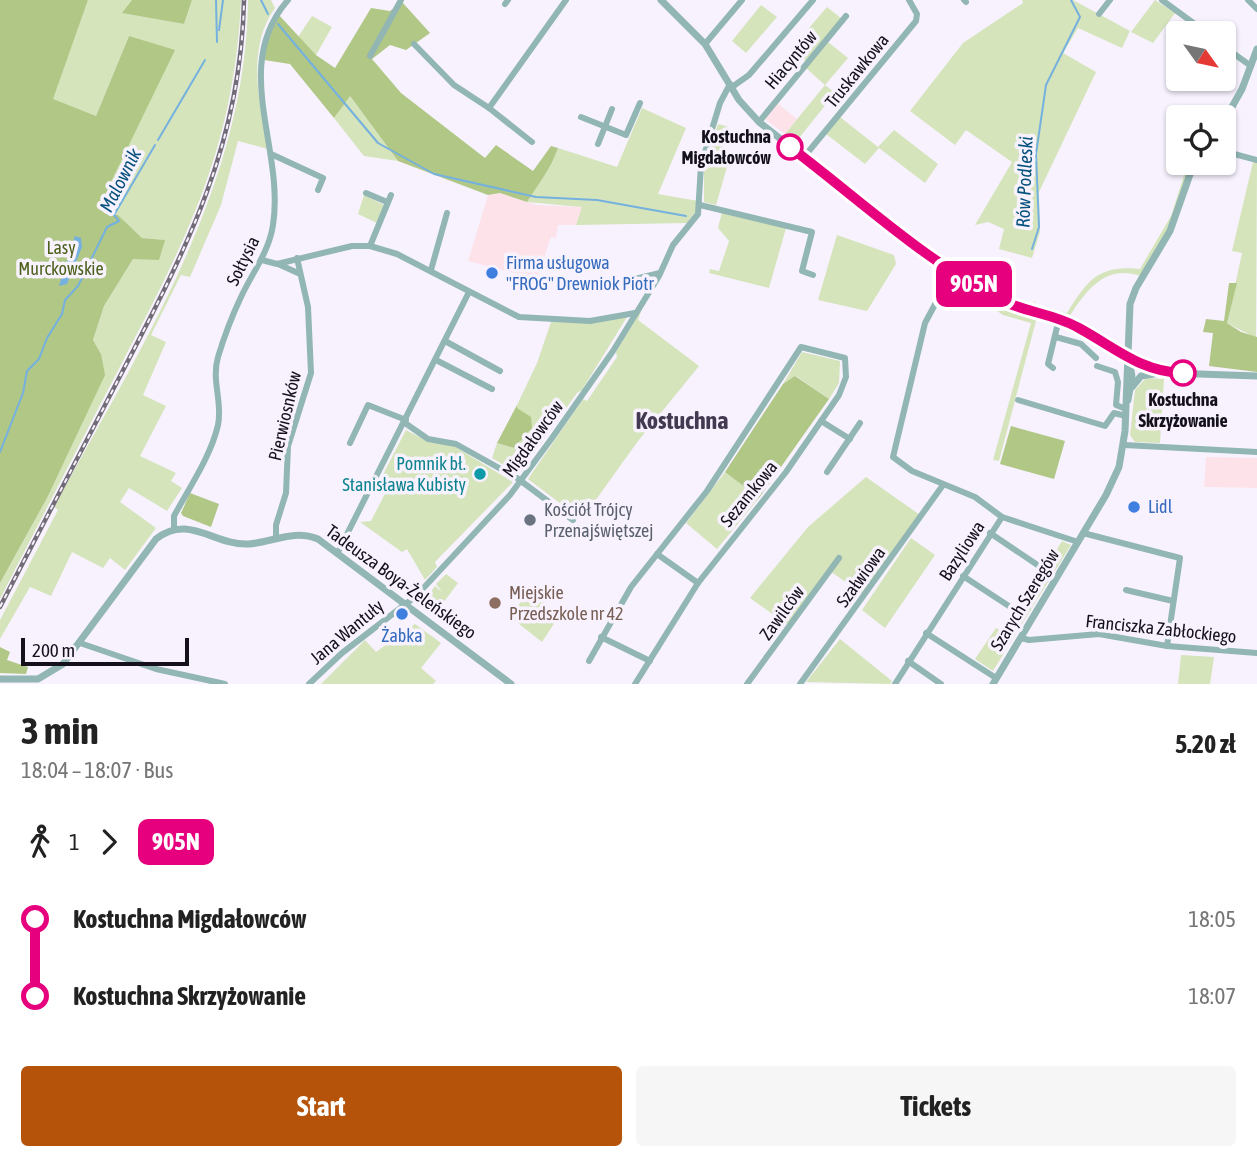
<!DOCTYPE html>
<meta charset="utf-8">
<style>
body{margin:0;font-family:"Asap Condensed",sans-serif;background:#f6f6f6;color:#222;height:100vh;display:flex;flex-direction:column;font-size:26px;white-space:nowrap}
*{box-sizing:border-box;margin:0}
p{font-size:23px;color:#767676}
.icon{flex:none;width:38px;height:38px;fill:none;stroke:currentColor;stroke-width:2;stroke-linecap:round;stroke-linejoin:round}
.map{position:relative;height:684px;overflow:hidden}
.panel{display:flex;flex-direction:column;background:#fff;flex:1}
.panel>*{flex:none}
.badge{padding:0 14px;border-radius:10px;font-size:24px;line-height:46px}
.needle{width:46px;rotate:123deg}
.buttons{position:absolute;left:1166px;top:21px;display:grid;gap:14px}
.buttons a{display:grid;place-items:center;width:70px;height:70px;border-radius:7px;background:#fff;box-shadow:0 2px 5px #0004;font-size:35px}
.scale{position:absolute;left:21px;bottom:18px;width:168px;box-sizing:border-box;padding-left:7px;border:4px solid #15111b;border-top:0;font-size:19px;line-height:24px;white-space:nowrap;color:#15111b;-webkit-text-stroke:5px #f7f2fe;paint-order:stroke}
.map>.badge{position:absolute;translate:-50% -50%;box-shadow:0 0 0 4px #fff}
.legs{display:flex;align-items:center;gap:10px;height:77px;padding:0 21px;font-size:23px}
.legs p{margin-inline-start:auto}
.summary{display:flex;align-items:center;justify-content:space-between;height:119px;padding:0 21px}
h1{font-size:38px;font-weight:700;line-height:52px}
.action{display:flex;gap:14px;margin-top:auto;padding:14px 21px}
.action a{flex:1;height:80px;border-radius:7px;background:#b45309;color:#fff;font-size:28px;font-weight:700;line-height:80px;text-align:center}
.action a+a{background:#f6f6f6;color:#222}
ul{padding:0 21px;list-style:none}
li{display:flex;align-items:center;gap:24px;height:77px;font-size:26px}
li i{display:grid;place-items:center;width:10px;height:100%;margin:0 9px;background:currentColor}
li i::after{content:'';width:18px;height:18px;margin:-9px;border:5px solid;border-radius:50%;background:#fff}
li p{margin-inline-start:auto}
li:first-child i{background:linear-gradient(#0000 50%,currentColor 0)}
li:last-child i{background:linear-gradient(currentColor 50%,#0000 0)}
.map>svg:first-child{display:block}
</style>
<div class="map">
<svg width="1257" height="684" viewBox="0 0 1257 684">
<rect width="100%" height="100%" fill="#f7f2fe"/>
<g fill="#fde3e9">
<path d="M777,103L797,119L785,134L765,119Z"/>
<path d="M1223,153L1234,156L1229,173L1197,168L1200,163H1223Z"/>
<path d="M500,193L536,205L583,207L576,225H558L556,238L551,237L537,279L468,261L488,195Z"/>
<path d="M1206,457L1257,458V488L1204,487Z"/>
</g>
<g fill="#d5e4bb">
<path d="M88,0H132L123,13L184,24L192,0H241C234,155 181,249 112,382C74,455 37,527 0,599V583L47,498L101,354L93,340L104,306L133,259L164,240L142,238L118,215L104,213L129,36L96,116L52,100Z"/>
<path d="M248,0H271L275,8C246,49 259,102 268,149L238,141L221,205L190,277L181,275L151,335L166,342L143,395L166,406L140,456L176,473L171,481L182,488L167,511L129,488L120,502L156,528L125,570L110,558L103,568L72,552L51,596L30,587L0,639V620L58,510L54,507C140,348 246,187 248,0Z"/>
<path d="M1022,0H1073L1130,31L1122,48L1078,28L1063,53L1096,72L1039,192L1040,232L1032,258L999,249L1004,229L988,222L975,225L1012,162L966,130L955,145L910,111L963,43L1023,3Z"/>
<path d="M1155,0L1175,13L1153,43L1131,32Z"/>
<path d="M761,5L777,17L746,53L732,41Z"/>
<path d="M827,7L842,19L806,61L791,49Z"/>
<path d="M312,16L332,27L316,55L298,37Z"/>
<path d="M828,42L848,58L825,85L835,93L795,143L785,134L825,85L806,68Z"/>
<path d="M349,95L398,161L364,156L334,118Z"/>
<path d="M642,108L686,128L658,194L698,201L696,211L687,223L576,225L582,207L527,202C539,183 551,169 558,148L617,167Z"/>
<path d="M840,117L878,147L894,130L938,164L925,183L879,148L865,164L826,134Z"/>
<path d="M718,124L729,127L720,157L729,160L716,205L704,202V166Z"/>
<path d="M1253,162H1257L1256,338L1227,323L1242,253L1232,251Z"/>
<path d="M1188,163H1191L1166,234L1140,276C1105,264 1086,291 1069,317L1033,306L1034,301L1035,304L1067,313C1088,280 1098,265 1140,269L1171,216Z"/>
<path d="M364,195L384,205L377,223L358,214Z"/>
<path d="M722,212L786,228L769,288L709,273L710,269L719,271L729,241L718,228Z"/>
<path d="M837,235L894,255L896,264L867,311L818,300Z"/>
<path d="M956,278L1000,306L1037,317L999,461L993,460L1031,323L1003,315L952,280Z"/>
<path d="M642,309L638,320L699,366L638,441L585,515L580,511L577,516L528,479L583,399L587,401L617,357L616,352Z"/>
<path d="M627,317L582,390L577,393L519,474L492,458L497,443L514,448L517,405L537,363L551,322Z"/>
<path d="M802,352L840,361L839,383L829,399L796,376L783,384Z"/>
<path d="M1146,378L1164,379L1160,443L1135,442L1130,435L1135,390Z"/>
<path d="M406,430L429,442L454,446L513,482L435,562L437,567L425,580L407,549L402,552L360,522L371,521L388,488L378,484Z"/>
<path d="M725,472L759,498L717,549L686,523Z"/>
<path d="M866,477L920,515L864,595L830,571L789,626L750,598L808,527Z"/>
<path d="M911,538L935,555L885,628L862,610Z"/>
<path d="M1062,541L1071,545L993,671L975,659L996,628L1006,634Z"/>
<path d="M446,574L458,583L435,614L422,604L435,586L442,592L436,584Z"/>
<path d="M532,589L541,598L555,622L542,642L509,616Z"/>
<path d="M415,624L441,643L421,668L436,681L433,684H321L365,640L376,652Z"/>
<path d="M840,639L892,681L890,684L806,682Z"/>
<path d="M1181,655L1214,657L1210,684H1178Z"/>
</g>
<g fill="#b0c786">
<path d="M0,0H88L53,99L96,116L129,36L175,50L109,186L104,213L118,215L142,238L165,240L159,260L133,259L104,306L93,340L101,354L105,375L47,498L0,583Z"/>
<path d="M132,0H192L184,24L122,13Z"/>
<path d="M402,2L430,33L406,50L390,45L372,59L401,93L485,158L496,145L533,171L551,146L558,148C551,169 539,183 527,202L500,193L488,195L398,161L350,96L334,118L290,64L264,60L267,37L278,14L316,55L335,68L371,8L390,11Z"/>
<path d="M1229,283H1237L1227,323L1241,332L1257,337V372L1209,366L1213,333L1203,332L1206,319L1224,321Z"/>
<path d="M795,376L829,399L759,498L725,472L783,384Z"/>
<path d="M517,405V408L531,417L532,428L514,448L497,443Z"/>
<path d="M1011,426L1065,441L1054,479L1000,464Z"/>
<path d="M190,493L219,504L211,527L183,516L181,513Z"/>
<path d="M0,647L10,652L7,660L28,667L26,674L0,673Z"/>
</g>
<path fill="#75b1df" d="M75,236L81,238L82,247L67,284L59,286Z"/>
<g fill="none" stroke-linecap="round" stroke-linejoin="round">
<g stroke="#75b1df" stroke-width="2">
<path d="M216,0L217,42"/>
<path d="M261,0L268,14"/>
<path d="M278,24L378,143L434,174L536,197L597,200L686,216"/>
<path d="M219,30L223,0"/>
<path d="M158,140L205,60"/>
<path d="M1032,249L1039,227L1036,154L1046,85L1080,17L1071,0"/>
<path d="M0,452L23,393L27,371L39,359L47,338L62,314L65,300L78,286L107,227L119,221L114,215L155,145"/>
</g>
<g stroke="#91b6b4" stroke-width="6">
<path d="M964,0L966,2"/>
<path d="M1162,0L1207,33"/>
<path d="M1248,0L1257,9"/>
<path d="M505,4L508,0"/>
<path d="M1099,14L1110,0"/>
<path d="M414,44L454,85L489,108L566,0"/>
<path d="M705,44L742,0"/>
<path d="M1223,46L1251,66"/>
<path d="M370,56L401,0"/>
<path d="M732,87L749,75L813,0"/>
<path d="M489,108L532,142"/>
<path d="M581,117L626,135L640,103"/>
<path d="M759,122L846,16"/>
<path d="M598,144L612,109"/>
<path d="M1223,151L1257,160"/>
<path d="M271,154L323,178L318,190"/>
<path d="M804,157L916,21L917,14L909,0"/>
<path d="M366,193L387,202"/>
<path d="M700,205L812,232L802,271L813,275"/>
<path d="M370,246L391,195"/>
<path d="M262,260L277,264L352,246H370L397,254L519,317L590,321L635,313"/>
<path d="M278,264L298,273"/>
<path d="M431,270L447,213"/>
<path d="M953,271L925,323L893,457L912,471L975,497L1002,517"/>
<path d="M589,290L660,273"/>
<path d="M1056,337L1081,344L1096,358"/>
<path d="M445,341L500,371"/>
<path d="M436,360L492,389"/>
<path d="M1097,366L1115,372L1118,382L1116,405L1126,409"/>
<path d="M1053,368L1048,364L1059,319"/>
<path d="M1018,400L1105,426L1114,413L1126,416"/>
<path d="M821,421L850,439"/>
<path d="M405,423L428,439L456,444L517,478L573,520"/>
<path d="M350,443L368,405L406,420"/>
<path d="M1124,445L1257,452"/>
<path d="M827,472L860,423"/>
<path d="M174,528V516C189,488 211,456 218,425C223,402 211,381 218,357C224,337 232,316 241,297C252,273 269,252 273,225C285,148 230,66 288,0"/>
<path d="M990,533L1042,568"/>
<path d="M1083,533L1180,558L1167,646"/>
<path d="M276,538V525L286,493L288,446L311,373L308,307L297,258"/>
<path d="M338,552L469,292"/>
<path d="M657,554L698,583"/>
<path d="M963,576L1018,612"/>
<path d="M1126,590L1173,601"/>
<path d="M926,633L996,678"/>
<path d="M601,637L650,661"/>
<path d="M1021,638L1029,640L1099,634L1167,646L1257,653"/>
<path d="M80,643L156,669L225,684"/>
<path d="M589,661L631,587L707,491L801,347L845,358L846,377L839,395L786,472L698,583L635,684"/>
<path d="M908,661L941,684"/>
<path d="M309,684L342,653L416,596L510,495L552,438L613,351L659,276L673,245L698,214L701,165L720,103L730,84"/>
<path d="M747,684L839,558"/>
<path d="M800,684L943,485"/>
<path d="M895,684L1002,517L1078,542"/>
</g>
<g stroke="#91b6b4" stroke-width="7">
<path d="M661,0L705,44L739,100L759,122L833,180L891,230L995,297L1068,322L1146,367L1170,373L1257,376"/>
<path d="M1223,123L1242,89L1257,49"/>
<path d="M1132,387L1141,376L1160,373"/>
<path d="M1128,400L1132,377L1130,364"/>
<path d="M0,679H38L63,664L156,539C189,513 214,546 249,544C274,542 293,529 318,539L511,684"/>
<path d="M993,684L1106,495L1119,467L1125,431L1130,304L1136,288L1170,231L1194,163"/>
</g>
<g stroke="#716c77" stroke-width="4.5">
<path id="rail" d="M0,607C39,531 79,456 118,380C184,253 241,148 244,0"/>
</g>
<use href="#rail" stroke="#f7f2fe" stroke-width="2" stroke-dasharray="5" stroke-linecap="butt"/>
</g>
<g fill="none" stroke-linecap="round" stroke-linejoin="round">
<g stroke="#fff" stroke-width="16">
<path id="line-1" d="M790,147C859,199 920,257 997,298C1022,312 1052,313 1077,327C1113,346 1140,372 1183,373"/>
</g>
<use href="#line-1" stroke="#e6007e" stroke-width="10"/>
</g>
<g fill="#fff" stroke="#e6007e" stroke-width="3.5">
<circle cx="790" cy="147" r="12"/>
<circle cx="1183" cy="373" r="12"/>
</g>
<g fill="#3f7fe0" stroke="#f7f2fe" stroke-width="2.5">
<circle cx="492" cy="273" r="7"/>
<circle cx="1134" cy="507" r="7"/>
<circle cx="402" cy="614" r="7"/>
</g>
<circle fill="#0f9aa8" stroke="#f7f2fe" stroke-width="2.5" cx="480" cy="474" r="7"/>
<circle fill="#6b7280" stroke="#f7f2fe" stroke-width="2.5" cx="530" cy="520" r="7"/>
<circle fill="#8d6e63" stroke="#f7f2fe" stroke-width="2.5" cx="495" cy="603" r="7"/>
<g text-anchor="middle" stroke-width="7" stroke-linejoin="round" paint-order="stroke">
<g font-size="18" fill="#15111b" stroke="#f7f2fe">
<text transform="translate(791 60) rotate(-50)" y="6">Hiacyntów</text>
<text transform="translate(857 71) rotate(-51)" y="6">Truskawkowa</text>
<text transform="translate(243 261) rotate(-64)" y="6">Sołtysia</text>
<text transform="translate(285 416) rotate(-77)" y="6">Pierwiosnków</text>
<text transform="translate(533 439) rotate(-54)" y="6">Migdałowców</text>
<text transform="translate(749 494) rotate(-51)" y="6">Sezamkowa</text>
<text transform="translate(962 551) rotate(-57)" y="6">Bazyliowa</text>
<text transform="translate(861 577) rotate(-54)" y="6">Szałwiowa</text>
<text transform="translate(401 582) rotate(36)" y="6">Tadeusza Boya-Żeleńskiego</text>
<text transform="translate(1025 600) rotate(-59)" y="6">Szarych Szeregów</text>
<text transform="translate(782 613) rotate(-54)" y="6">Zawilców</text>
<text transform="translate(1161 629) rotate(6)" y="6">Franciszka Zabłockiego</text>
<text transform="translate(347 632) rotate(-40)" y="6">Jana Wantuły</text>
</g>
<g font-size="18" font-weight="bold" fill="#15111b" stroke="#f7f2fe" text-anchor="end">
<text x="771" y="143">Kostuchna<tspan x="771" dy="21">Migdałowców</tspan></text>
<text x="1183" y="406" text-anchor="middle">Kostuchna<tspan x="1183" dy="21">Skrzyżowanie</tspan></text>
</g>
<g font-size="18" fill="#4c601b" stroke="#f7f2fe">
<text x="61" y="254">Lasy<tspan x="61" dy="21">Murckowskie</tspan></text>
</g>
<g font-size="18" fill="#366cbe" stroke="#f7f2fe" text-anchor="start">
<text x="506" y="269">Firma usługowa<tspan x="506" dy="21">"FROG" Drewniok Piotr</tspan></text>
<text x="1148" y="513">Lidl</text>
<text x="402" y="642" text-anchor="middle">Żabka</text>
</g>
<g font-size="18" fill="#0d838f" stroke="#f7f2fe" text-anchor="end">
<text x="466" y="470">Pomnik bł.<tspan x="466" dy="21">Stanisława Kubisty</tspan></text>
</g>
<g font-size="18" fill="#5b616d" stroke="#f7f2fe" text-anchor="start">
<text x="544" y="516">Kościół Trójcy<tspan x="544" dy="21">Przenajświętszej</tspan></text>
</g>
<g font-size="18" fill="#785e54" stroke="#f7f2fe" text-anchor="start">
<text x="509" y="599">Miejskie<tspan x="509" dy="21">Przedszkole nr 42</tspan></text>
</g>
<g font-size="19" font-style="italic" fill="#06517c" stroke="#f7f2fe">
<text transform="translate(120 180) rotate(-63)" y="7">Malownik</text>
<text transform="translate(1024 182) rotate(-88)" y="7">Rów Podleski</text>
</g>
<g font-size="24" font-weight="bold" fill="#433a51" stroke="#f7f2fe">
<text x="682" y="429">Kostuchna</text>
</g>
</g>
</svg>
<div class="buttons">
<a><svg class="needle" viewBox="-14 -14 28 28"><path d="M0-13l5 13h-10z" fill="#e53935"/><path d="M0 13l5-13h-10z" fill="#767676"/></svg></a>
<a><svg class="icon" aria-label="locate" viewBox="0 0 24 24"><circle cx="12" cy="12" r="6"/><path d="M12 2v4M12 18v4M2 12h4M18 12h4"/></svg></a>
</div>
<div class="scale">200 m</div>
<b class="badge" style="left:974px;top:284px;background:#e6007e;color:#fff">905N</b>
</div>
<section class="panel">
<div class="summary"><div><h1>3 min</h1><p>18:04 – 18:07 · Bus</p></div><b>5.20 zł</b></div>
<div class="legs"><svg class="icon" aria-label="walk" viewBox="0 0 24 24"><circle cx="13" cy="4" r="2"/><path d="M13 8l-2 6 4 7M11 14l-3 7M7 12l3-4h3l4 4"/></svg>1<svg class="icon" aria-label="forward" viewBox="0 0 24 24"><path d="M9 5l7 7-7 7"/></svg><b class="badge" style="background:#e6007e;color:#fff">905N</b></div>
<ul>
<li><i style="color:#e6007e"></i><b>Kostuchna Migdałowców</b><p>18:05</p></li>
<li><i style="color:#e6007e"></i><b>Kostuchna Skrzyżowanie</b><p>18:07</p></li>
</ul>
<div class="action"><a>Start</a><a>Tickets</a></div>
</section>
